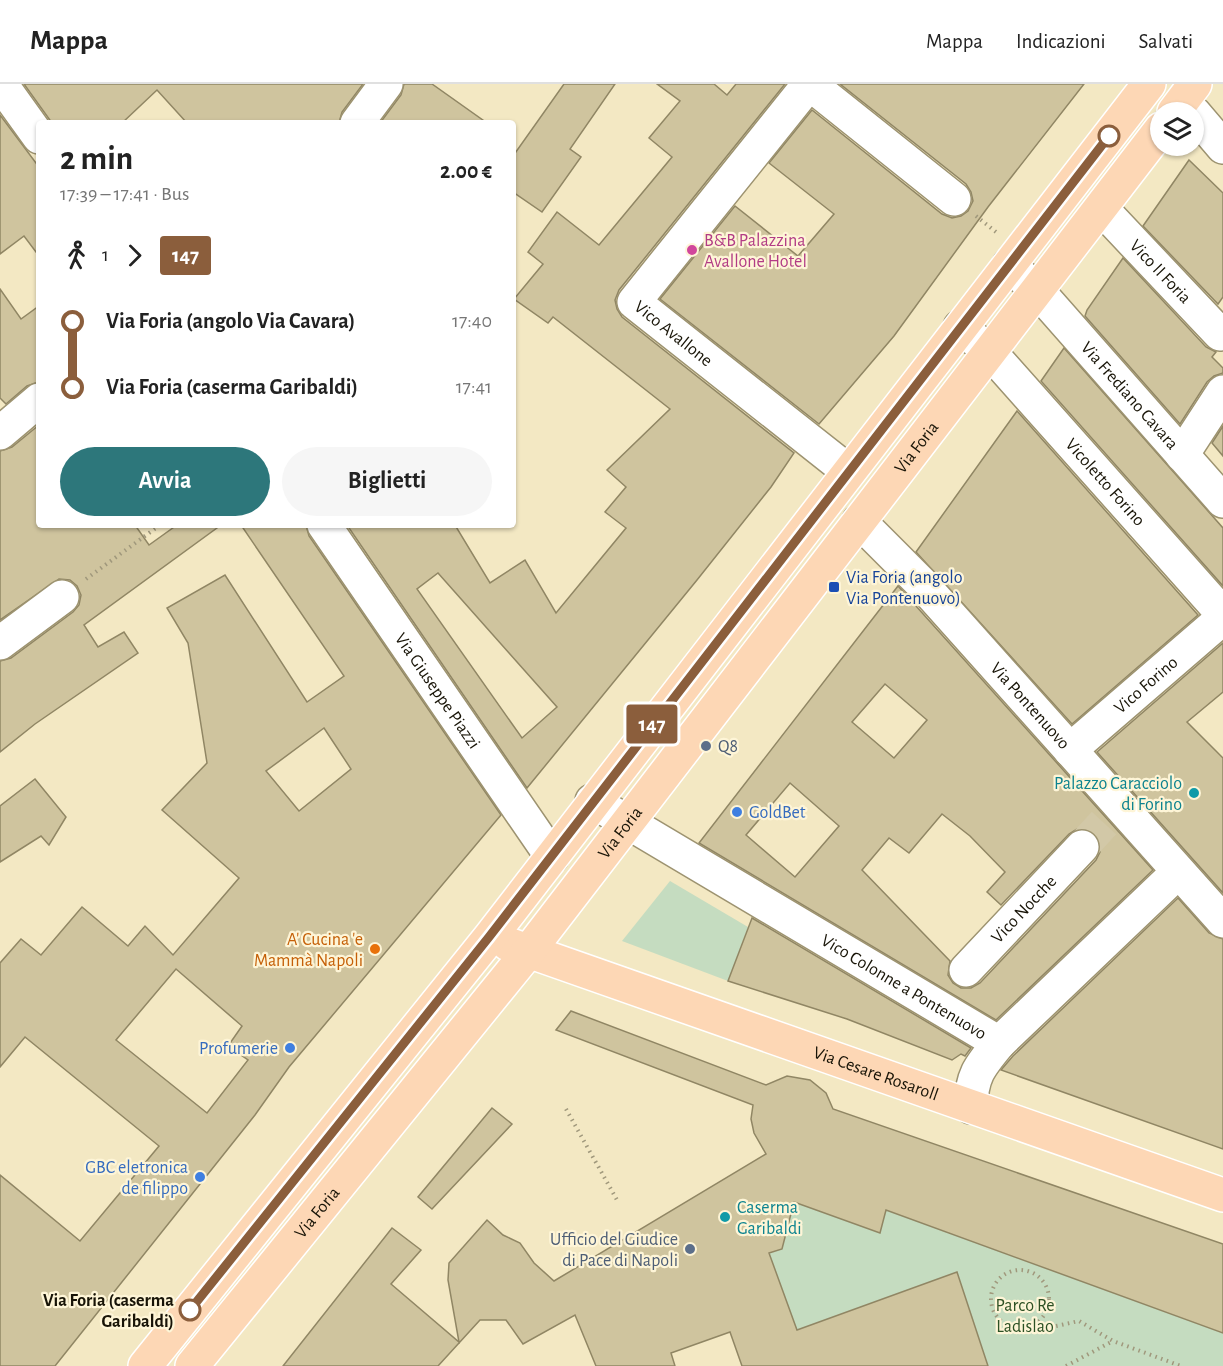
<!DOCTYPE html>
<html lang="it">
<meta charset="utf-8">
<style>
body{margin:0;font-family:"Alegreya Sans",sans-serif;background:#f6f6f6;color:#222;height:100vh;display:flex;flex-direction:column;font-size:22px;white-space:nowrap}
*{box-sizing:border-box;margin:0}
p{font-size:20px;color:#767676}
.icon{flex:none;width:33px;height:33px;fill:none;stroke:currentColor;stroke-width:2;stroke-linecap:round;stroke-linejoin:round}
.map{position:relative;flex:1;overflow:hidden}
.drawer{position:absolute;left:36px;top:36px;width:480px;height:408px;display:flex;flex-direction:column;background:#fff;border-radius:6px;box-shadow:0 2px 4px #0004}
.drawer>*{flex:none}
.badge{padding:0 12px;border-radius:4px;font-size:21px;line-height:39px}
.tools{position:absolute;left:1150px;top:18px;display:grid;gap:12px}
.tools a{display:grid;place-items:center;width:54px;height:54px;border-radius:50%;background:#fff;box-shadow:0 2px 4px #0004;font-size:30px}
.map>.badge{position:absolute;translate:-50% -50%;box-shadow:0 0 0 3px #fff}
.legs{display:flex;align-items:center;gap:9px;height:66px;padding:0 24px;font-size:20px}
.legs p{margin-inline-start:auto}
.overview{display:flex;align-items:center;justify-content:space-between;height:102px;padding:0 24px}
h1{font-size:33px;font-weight:700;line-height:45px}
.action{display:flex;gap:12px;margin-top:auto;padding:12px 24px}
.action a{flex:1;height:69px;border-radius:36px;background:#2d777b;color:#fff;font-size:24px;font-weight:700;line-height:69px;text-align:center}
.action a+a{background:#f6f6f6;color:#222}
ul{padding:0 24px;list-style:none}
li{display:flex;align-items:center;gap:21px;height:66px;font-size:22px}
li i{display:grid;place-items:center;width:9px;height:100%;margin:0 8px;background:currentColor}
li i::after{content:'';width:15px;height:15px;margin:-8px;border:4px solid;border-radius:50%;background:#fff}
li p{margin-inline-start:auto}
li:first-child i{background:linear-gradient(#0000 50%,currentColor 0)}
li:last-child i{background:linear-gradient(currentColor 50%,#0000 0)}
header{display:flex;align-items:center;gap:36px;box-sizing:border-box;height:84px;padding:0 30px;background:#fff;border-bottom:2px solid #e0e0e0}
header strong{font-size:28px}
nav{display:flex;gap:33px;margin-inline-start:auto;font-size:21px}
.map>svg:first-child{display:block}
</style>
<header>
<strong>Mappa</strong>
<nav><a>Mappa</a><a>Indicazioni</a><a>Salvati</a></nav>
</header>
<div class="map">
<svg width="1223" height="1282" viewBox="0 0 1223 1282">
<rect width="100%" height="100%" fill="#f3e8c3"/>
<g fill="#c5dcc0">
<path d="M670,797L748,843L728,897L622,857Z"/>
<path d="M794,1118L880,1149L886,1126L1223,1249V1282H988L957,1188L797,1246L769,1169L782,1165Z"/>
</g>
<g fill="#cfc49e" stroke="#908664" stroke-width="1.5" fill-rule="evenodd">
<path d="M24,0H363L342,28L339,39H187L157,6L122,39H52Z"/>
<path d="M404,0H432L487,39H380L401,11Z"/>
<path d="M564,0H615L570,65L581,73L542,128L513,108V72Z"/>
<path d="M657,0H714L727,11L736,0H785L619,206L615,216L617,225L622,233L794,369L771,403L697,496L527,704L347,441H455L490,499L525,476L556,529L626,444L605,428L626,403L607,386L670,325L553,233L548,239L514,215L543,180L528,168L557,128L599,161L672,73L649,54L680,17ZM438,489L557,623L522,654L417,505Z"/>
<path d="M840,0H1084L988,123L894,252L819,340L660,215L735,122L798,172L834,130L769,79L812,26L942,130L952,134L961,132L968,127L973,117L971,108L966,100Z"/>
<path d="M0,31L39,83V172L24,152L0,170Z"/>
<path d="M1189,76L1223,109V213L1218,220L1143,142Z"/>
<path d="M1123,174L1206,263L1216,268L1212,273L1223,284V289L1214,292L1207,298L1180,340L1085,232L1087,226Z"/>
<path d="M0,205L21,235L39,222V298L27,302L6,320L0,314Z"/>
<path d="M1064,264L1223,444V502L1041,297Z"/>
<path d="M1017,327L1198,531L1072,640L916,468Z"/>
<path d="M39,341V441H135L149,461L177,441H221L84,541L98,563L124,548L138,569L35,640L0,668V577L11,574L73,528L79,521L81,511L77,502L70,496L59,495L0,536V367L12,363Z"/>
<path d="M1223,342V372L1212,359Z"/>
<path d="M241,441H306L309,452L501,731L289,983L255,1031L55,1282H0V1091L80,1157L159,1062L25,953L0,983V879L21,855L41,871L82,823L128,862L145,842L173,871L239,794L162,726L207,679L188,559L167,524L225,491L307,618L344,592ZM324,644L351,685L299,727L266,687ZM176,885L242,942L228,962L248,976L207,1029L116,956Z"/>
<path d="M898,502L1153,786L996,936L699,759ZM885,600L927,636L894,674L852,638ZM790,699L839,742L795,793L746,751ZM942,730L970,752L1005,788L987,808L1001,821L1069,750L1077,745H1087L1095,750L1100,758V768L1096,776L980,899L971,904H961L953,899L948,891L950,877L862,786L889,754L909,769Z"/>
<path d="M1223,559V608L1187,638L1223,674V809L1097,668Z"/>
<path d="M35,695L66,733L49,761L41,752L0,778V722Z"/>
<path d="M1178,814L1209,849L1223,855V1065L1001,986L1013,972Z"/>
<path d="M752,834L971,964L965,972L961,970L952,976L847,935L728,897Z"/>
<path d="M571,927L766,1001L787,992L810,996L826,1009L833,1025L1223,1160V1249L886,1126L880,1149L794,1118L782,1165L769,1169L797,1246L957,1188L988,1282H742L730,1248L671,1269L675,1282H596L575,1231L523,1260L506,1236H480L438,1282H283L392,1144L421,1166L391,1200L459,1258L448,1196L449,1179L487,1136L503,1151L520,1159L534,1179L554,1197L766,1070L754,1049L751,1035L753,1021L556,946Z"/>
<path d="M492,1024L512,1040L432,1125L418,1113Z"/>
</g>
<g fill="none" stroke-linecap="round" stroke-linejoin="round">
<path stroke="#d2c8a7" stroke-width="33" stroke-dasharray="33 16" stroke-linecap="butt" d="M1082,763L1104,739"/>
<g stroke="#9d9370" stroke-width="36">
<g id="minor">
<path d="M1,0L39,53"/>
<path id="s1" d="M809,0L634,218L848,387"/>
<path d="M810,0L954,115"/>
<path d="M1194,29L1223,63"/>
<path d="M357,39L386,0"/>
<path id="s2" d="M1101,124L1220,250"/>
<path id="s3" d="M1009,181L1037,206L1223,417"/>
<path id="s4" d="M960,243L989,267L1223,530"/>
<path d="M0,349L39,316"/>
<path d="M1182,371L1223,308"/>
<path id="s5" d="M859,437L922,500L1223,837"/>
<path id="s6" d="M324,441L552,773"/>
<path d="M0,559L62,513"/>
<path id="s7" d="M1070,666L1223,534"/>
<path id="s8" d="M592,717L999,959L1178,788"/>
<path id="s9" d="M966,886L1082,763"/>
<path d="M971,1023C971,992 980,982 999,959"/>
</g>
</g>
<g stroke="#fff" stroke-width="36">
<g id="major">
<path d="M1174,28L1195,0"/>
<path id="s10" d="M508,860L1223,1111"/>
<path d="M145,1282L490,853L1149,0"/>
<path id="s11" d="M192,1282L528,868L1161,45"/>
</g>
</g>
<g stroke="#a0987c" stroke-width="4" stroke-dasharray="1.5 4.5" stroke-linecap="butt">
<path d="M976,132L996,148"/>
<path d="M86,495L160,441"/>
<path d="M566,1025L617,1116"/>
<circle cx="1020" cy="1215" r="29"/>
<path d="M1021,1246L1029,1248L1079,1237L1113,1257L1181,1282"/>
<path d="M1066,1282L1113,1257"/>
</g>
<use href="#minor" stroke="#fff" stroke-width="33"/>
<use href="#major" stroke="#fdd7b5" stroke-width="33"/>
</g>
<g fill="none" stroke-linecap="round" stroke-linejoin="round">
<g stroke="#fff" stroke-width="14">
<path id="line-1" d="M190,1226L489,853L1109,52"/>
</g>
<use href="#line-1" stroke="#8b5e3c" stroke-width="9"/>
</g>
<g fill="#fff" stroke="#8b5e3c" stroke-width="3">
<circle cx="1109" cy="52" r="10"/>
<circle cx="190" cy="1226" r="10"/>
</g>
<circle fill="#d1479c" stroke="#fef5d7" stroke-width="2" cx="692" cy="166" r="6"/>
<rect fill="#1a4fb4" stroke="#fef5d7" stroke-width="2" x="828" y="497" width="12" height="12" rx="3"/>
<g fill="#5c6f8a" stroke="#fef5d7" stroke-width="2">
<circle cx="706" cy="662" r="6"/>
<circle cx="690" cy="1165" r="6"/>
</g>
<g fill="#0f9aa8" stroke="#fef5d7" stroke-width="2">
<circle cx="1194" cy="709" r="6"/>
<circle cx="725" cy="1133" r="6"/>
</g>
<g fill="#3f7fe0" stroke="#fef5d7" stroke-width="2">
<circle cx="737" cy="728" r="6"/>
<circle cx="290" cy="964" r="6"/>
<circle cx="200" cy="1093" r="6"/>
</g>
<circle fill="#e8710a" stroke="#fef5d7" stroke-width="2" cx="375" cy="865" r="6"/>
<g text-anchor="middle" stroke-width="4.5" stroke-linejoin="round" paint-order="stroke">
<g font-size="18" fill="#b23c85" stroke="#fef5d7" text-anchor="start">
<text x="704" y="162">B&amp;B Palazzina<tspan x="704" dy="21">Avallone Hotel</tspan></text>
</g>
<g font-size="18" fill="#181407" stroke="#fef5d7">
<text dy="6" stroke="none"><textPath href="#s2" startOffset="87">Vico II Foria</textPath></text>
<text dy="6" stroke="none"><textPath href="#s1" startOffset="330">Vico Avallone</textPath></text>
<text dy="6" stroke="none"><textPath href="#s3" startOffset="178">Via Frediano Cavara</textPath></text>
<text dy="6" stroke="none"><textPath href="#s11" startOffset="1170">Via Foria</textPath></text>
<text dy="6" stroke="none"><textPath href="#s4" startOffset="213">Vicoletto Forino</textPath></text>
<text dy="6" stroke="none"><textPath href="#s7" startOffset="100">Vico Forino</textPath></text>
<text dy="6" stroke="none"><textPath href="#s6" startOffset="201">Via Giuseppe Piazzi</textPath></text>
<text dy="6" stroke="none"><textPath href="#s5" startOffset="252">Via Pontenuovo</textPath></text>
<text dy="6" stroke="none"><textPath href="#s11" startOffset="684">Via Foria</textPath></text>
<text dy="6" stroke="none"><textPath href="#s9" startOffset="84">Vico Nocche</textPath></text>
<text dy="6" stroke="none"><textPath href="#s8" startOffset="363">Vico Colonne a Pontenuovo</textPath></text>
<text dy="6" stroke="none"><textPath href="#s10" startOffset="390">Via Cesare Rosaroll</textPath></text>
<text dy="6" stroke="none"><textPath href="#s11" startOffset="198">Via Foria</textPath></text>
</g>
<g font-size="18" fill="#164399" stroke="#fef5d7" text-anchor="start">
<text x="846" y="499">Via Foria (angolo<tspan x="846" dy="21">Via Pontenuovo)</tspan></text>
</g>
<g font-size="18" fill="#4e5e75" stroke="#fef5d7" text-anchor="start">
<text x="718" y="668">Q8</text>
<text x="678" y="1161" text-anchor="end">Ufficio del Giudice<tspan x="678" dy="21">di Pace di Napoli</tspan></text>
</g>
<g font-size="18" fill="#0d838f" stroke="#fef5d7" text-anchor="end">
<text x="1182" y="705">Palazzo Caracciolo<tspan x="1182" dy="21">di Forino</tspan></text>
<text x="737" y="1129" text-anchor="start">Caserma<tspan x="737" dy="21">Garibaldi</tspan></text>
</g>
<g font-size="18" fill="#366cbe" stroke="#fef5d7" text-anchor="end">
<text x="749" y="734" text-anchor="start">GoldBet</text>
<text x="278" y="970">Profumerie</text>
<text x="188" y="1089">GBC eletronica<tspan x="188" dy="21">de filippo</tspan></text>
</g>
<g font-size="18" fill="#c56008" stroke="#fef5d7" text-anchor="end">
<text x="363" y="861">A' Cucina 'e<tspan x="363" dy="21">Mammà Napoli</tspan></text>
</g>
<g font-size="18" font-weight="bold" fill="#181407" stroke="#fef5d7" text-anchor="end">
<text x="174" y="1222">Via Foria (caserma<tspan x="174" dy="21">Garibaldi)</tspan></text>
</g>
<g font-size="18" fill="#2c5124" stroke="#fef5d7">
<text x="1025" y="1227">Parco Re<tspan x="1025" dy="21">Ladislao</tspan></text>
</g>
</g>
</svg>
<div class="tools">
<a><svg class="icon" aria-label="layers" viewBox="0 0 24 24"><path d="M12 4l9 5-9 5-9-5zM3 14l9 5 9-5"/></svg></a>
</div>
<b class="badge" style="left:652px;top:640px;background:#8b5e3c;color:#fff">147</b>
<section class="drawer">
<div class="overview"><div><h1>2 min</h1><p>17:39 – 17:41 · Bus</p></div><b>2.00 €</b></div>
<div class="legs"><svg class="icon" aria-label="walk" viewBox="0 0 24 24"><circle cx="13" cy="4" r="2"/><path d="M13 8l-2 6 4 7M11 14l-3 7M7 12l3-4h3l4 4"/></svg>1<svg class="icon" aria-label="forward" viewBox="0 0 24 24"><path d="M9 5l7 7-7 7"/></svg><b class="badge" style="background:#8b5e3c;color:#fff">147</b></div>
<ul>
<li><i style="color:#8b5e3c"></i><b>Via Foria (angolo Via Cavara)</b><p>17:40</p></li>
<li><i style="color:#8b5e3c"></i><b>Via Foria (caserma Garibaldi)</b><p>17:41</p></li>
</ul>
<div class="action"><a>Avvia</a><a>Biglietti</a></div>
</section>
</div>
